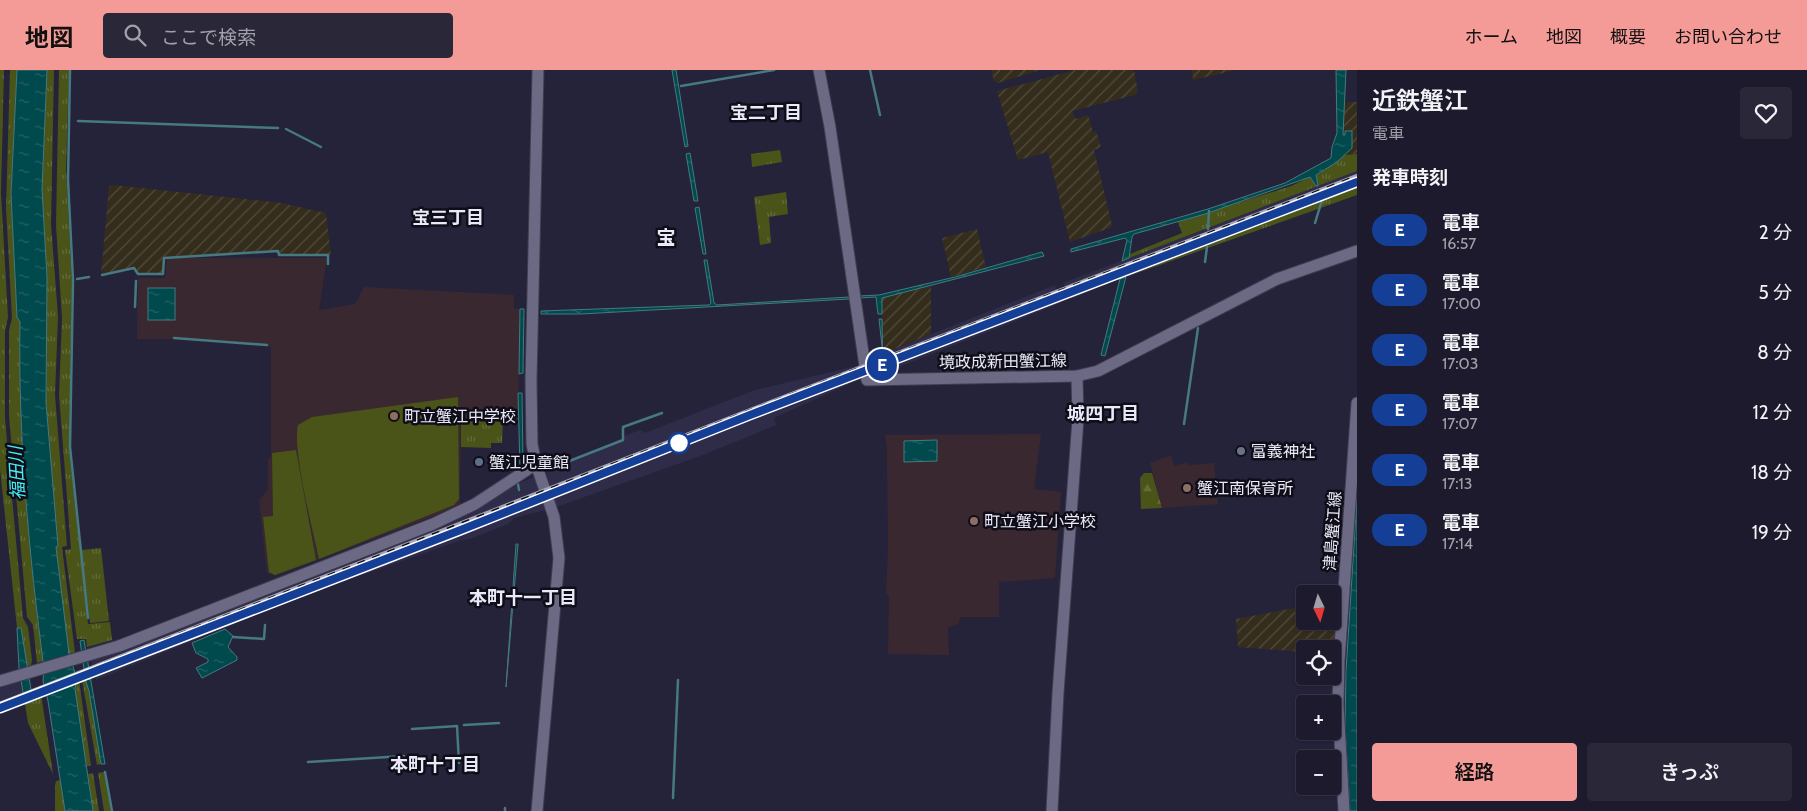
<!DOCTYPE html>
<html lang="ja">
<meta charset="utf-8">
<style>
body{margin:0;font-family:Cabin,"Noto Sans JP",sans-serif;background:#292738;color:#f1f3f6;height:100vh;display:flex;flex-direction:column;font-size:19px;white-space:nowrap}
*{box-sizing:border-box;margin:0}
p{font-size:16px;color:#a0a1a9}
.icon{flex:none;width:28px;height:28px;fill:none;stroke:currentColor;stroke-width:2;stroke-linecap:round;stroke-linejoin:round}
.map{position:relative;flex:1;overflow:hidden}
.side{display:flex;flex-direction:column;background:#1c1a2c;width:450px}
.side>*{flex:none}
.badge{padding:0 10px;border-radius:16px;font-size:18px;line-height:32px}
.needle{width:32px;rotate:175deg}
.controls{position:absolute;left:1296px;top:515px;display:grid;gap:10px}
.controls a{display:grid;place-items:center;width:45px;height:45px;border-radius:5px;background:#1c1a2c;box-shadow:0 1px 4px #0004,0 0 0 1px #3a3848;font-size:25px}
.map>.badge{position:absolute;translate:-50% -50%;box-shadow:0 0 0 2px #fff}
h2{padding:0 15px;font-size:19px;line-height:45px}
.round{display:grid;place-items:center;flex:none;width:52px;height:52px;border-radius:5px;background:#292738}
.summary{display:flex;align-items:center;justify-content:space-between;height:85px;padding:0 15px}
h1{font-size:24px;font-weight:600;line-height:38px}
.action{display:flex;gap:10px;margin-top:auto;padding:10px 15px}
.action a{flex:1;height:58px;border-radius:5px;background:#f59b97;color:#111;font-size:20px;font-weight:600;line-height:58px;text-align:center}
.action a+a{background:#292738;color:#f1f3f6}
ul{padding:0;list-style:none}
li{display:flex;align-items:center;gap:15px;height:60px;padding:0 15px}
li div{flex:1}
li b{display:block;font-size:19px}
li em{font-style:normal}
li .badge{min-width:55px;font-weight:700;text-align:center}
header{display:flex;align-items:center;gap:30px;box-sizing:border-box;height:70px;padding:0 25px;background:#f59b97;color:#111}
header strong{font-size:24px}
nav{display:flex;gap:28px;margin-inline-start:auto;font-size:18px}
.search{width:350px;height:45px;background:#292738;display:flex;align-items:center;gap:12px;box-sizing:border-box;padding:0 18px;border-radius:5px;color:#a0a1a9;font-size:19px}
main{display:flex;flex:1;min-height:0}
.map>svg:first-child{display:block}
</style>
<header>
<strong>地図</strong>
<div class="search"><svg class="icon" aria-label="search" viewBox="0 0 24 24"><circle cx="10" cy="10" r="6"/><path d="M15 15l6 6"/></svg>ここで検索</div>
<nav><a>ホーム</a><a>地図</a><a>概要</a><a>お問い合わせ</a></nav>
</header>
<main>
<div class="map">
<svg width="1357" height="741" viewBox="0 0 1357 741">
<defs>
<pattern id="industrial-furrows" width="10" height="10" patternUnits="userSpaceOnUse" patternTransform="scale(1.25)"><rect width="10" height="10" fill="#352d1c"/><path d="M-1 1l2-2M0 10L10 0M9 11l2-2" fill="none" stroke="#524b3e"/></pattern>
<pattern id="grass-tufts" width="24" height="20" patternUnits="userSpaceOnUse" patternTransform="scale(1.25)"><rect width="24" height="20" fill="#4a5318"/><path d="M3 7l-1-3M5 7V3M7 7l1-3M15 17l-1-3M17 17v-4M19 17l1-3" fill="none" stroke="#646c3a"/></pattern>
<pattern id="forest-firs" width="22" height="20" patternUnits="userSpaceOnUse" patternTransform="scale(1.25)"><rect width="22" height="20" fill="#4a5318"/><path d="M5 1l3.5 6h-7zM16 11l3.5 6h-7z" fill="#646c3a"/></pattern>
<pattern id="water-ripples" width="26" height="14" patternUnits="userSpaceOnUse" patternTransform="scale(1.25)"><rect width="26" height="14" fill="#00494c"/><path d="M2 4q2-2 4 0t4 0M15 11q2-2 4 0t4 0" fill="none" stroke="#256367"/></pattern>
</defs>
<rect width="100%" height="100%" fill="#25233a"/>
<g fill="#2f2c49">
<path d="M1357,101V117L1198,177L1071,229L1063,213Z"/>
<path d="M1055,215L1061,233L883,303L884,283Z"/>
<path d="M881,284L880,303L871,304L868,289Z"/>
<path d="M860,295V309L774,348L776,355L703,385L556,437L546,401L624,370V366L640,360L645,363L752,321Z"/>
<path d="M534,407L546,440L514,448L508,454L470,469L459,471L308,524L96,610L91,589L440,456L488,433V431L517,415V421L520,419V413Z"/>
<path d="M21,610L25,634L0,644V618Z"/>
</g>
<g fill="url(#industrial-furrows)">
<path d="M991,0H1040L998,13L994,11Z"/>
<path d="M1075,0H1134L1138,22L1135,25L1072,41L1076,49L1088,45L1093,62L1096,61L1101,77L1094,80L1112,155L1110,158L1070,172L1048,82L1018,90L997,21Z"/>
<path d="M1192,0H1236L1193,10Z"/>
<path d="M1345,32H1357V84L1345,85L1352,78L1345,65H1342Z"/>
<path d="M113,115L281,133L326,143L331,185H279L278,180L164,187L162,203H138L135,197L101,204L109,116Z"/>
<path d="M977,159L986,197L951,207L942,168Z"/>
<path d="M931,216V264L884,283L881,228Z"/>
<path d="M1333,534H1338L1336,584H1333L1332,579H1305V582L1238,577L1236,549L1305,536V551H1332Z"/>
</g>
<g fill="#3a2830">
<path d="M167,188H327L319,240L355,234L364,217L514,225V239H520L518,349H461L460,434L437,445L275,506L267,503L259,431L268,419V389L271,386V277L196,269H137L138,208H165Z"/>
<path d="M1041,364L1034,419L1061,422L1055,508L999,512V547H960L959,553L948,558L949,585L888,584L889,525H886L888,479L887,378L885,365Z"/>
<path d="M1171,385L1174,396L1188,392L1189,395L1214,393L1218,434L1162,438L1150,393Z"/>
</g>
<g fill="url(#grass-tufts)">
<path d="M0,0H4L1,123L8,247L5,261V349L23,548L28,557L32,590L31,595L27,596L21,558H17L0,399Z"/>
<path d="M10,0H17L11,124L17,247L20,252C18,366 28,479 43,591L37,593L33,555L27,547L9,346V261L12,248L6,138Z"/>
<path d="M47,0H54L51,154L58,246L55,325L67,476L62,477L75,583L69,584L56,477L58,476L46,333L47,208L42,119Z"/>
<path d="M59,0H69L66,99L72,212L69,378L88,554L110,552L112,570L87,577L86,569H77L65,480L71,479L59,325L62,248L56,155Z"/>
<path d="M780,80L782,92L752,97L751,84Z"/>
<path d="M1357,84V101L1129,188L1130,184L1182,163L1178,152L1291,116L1310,107L1316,116L1318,115L1316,106L1345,85Z"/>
<path d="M1357,117V125L1126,207Z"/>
<path d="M786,122L788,144L769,147L771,173L760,175L754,127Z"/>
<path d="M461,349H503L502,373H491V378L461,377Z"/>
<path d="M101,478L109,551L90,553L81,480Z"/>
<path d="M85,608L89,621L101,694L97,695L82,610Z"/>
<path d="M77,609L79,610L91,696H87C82,669 71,636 77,609Z"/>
<path d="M41,624L53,704L28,653L25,634L32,632V628Z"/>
<path d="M104,702L111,741H104L98,703Z"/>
<path d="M93,703L99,741H93L88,704Z"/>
<path d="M61,710L65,741H55V715L56,711Z"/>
</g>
<path fill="url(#forest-firs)" d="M1144,403H1152L1162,438L1141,439L1140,408Z"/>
<g fill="#4a5318">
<path d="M458,327L459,429L454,435L319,489C313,461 292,379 298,355L312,347Z"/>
<path d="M296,380L316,490L275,505L269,502L263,447L273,446L272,383Z"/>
</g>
<g fill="url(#water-ripples)" stroke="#467980">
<path d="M17,0H47L42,119L47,208L46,333L58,476L56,477L69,584L77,609L75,619L93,741H65L48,631L43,611L44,599C29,484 18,369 20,252L17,247L11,124Z"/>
<path d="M672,0H676L688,76L685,77Z"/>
<path d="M1336,0H1346L1343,65H1345V61H1352V78L1337,92L1316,105L1318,116H1316L1310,107L1205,144L1134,164L1132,167L1129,188L1122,191L1127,170L1125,168L1071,182V179L1208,139L1285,113L1331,88L1332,77L1337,63Z"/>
<path d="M690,83L698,131H694L686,84Z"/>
<path d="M699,137L706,184H703L695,138Z"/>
<path d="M1042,182L1044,186L882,228V244H878L876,227L859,228V226L879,225L955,207Z"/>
<path d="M704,190H707L714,233L717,235L849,227V229L581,244H541V241L709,235L711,233Z"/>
<path d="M1126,207L1105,286L1101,285L1120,209Z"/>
<rect x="148" y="218" width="27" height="32"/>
<path d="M520,239H524L523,299V303L519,304Z"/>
<path d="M879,249H882L883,303H880L882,276Z"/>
<path d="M518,323H522L523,394L520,399Z"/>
<path d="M937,370V391L904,392V371Z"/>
<path d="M1357,428V741H1350L1345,658L1346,601Z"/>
<path d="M516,474H518L506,617Z"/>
<path d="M17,558H21L33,632L25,634L19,598Z"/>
<path d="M225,559L233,566L228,577L237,587V590L202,608L196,598L208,592V589L196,583L192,573Z"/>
<path d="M84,570L105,694H101L89,621L86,612L80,571Z"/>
</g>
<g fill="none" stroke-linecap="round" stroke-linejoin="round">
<g stroke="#467980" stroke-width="2.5">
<path d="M70,0L68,110L73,210L70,377L88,548"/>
<path d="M870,0L880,45"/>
<path d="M681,16L774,0"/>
<path d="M78,51L278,58"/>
<path d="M286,59L321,77"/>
<path d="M1315,153L1322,130"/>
<path d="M1208,159L1209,141"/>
<path d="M1205,192L1207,177"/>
<path d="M102,205L134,198L138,204H163L164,188L278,181L279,185H328V194"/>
<path d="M77,209L89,207"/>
<path d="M135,237L136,211"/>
<path d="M174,268L267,275"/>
<path d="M1184,354L1198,258"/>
<path d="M549,399L623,370V357L662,343"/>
<path d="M518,414L519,420"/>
<path d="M233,567L264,569L265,555"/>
<path d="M464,655L499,653"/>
<path d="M412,659L457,656L459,693"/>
<path d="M308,692L404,686"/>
<path d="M105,702L112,741"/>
<path d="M673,728L678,610"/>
<path d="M505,738V741"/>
</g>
<g stroke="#3f3d51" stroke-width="13">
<g id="secondary">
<path d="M819,0L830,57L867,310L1077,306L1098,301L1277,209L1357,181"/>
<path d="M0,611L119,576L433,454L475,434L536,394"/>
<path d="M537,741L559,488L554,447L536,394L532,374L531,311L538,0"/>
<path d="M1052,741L1058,623L1078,349L1077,306"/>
<path d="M1344,741L1338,635L1339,591L1357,333"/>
</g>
</g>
<use href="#secondary" stroke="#6b6984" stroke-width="11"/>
<g stroke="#a3a3b5" stroke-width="4.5">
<path id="rail" d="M0,634L748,341L1357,106"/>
</g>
<use href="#rail" stroke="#0f0e18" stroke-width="2.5" stroke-dasharray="8" stroke-linecap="butt"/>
</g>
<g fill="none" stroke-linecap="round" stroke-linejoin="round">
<g stroke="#fff" stroke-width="11">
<path id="line" d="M0,638L458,461L750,345L1357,112"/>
</g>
<use href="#line" stroke="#153f97" stroke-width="8"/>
</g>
<g fill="#8d6e63" stroke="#0f0e18" stroke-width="2">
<circle cx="394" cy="346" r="5"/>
<circle cx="1187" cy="418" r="5"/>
<circle cx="974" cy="451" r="5"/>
</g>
<circle fill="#fff" stroke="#153f97" stroke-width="2.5" cx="679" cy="373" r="10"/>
<circle fill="#6b7280" stroke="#0f0e18" stroke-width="2" cx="1241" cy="381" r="5"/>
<circle fill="#5c6f8a" stroke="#0f0e18" stroke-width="2" cx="479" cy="392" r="5"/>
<g text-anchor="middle" stroke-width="5" stroke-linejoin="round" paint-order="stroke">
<g font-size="16" fill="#e9e9f9" stroke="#0f0e18">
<text transform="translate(1003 291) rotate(-1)" y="6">境政成新田蟹江線</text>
<text transform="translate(1332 461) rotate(-86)" y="6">津島蟹江線</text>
</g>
<g font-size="16" fill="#e9e9f9" stroke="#0f0e18" text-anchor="start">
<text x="404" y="352">町立蟹江中学校</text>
<text x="1251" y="387">富義神社</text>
<text x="489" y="398">蟹江児童館</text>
<text x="1197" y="424">蟹江南保育所</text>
<text x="984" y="457">町立蟹江小学校</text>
</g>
<g font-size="18" font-weight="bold" fill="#e9e9f9" stroke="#0f0e18">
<text x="766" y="49">宝二丁目</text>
<text x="448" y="154">宝三丁目</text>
<text x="1103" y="350">城四丁目</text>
<text x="523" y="534">本町十一丁目</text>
<text x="435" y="701">本町十丁目</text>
</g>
<g font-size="18" font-style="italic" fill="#43f0f8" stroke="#0f0e18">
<text transform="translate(17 403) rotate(-93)" y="6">福田川</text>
</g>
<g font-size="19" font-weight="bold" fill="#e9e9f9" stroke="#0f0e18">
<text x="666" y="174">宝</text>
</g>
</g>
</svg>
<div class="controls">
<a><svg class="needle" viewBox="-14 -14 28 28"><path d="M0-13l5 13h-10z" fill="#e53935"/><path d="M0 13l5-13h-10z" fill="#a0a1a9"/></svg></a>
<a><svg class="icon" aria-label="locate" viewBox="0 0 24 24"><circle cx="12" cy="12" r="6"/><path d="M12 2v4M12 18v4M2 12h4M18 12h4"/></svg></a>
<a>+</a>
<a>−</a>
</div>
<b class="badge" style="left:882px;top:295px;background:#153f97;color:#fff">E</b>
</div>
<section class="side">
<div class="summary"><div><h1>近鉄蟹江</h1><p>電車</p></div><a class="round"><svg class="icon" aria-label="heart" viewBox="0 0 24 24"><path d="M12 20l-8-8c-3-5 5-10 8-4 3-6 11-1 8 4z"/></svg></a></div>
<h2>発車時刻</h2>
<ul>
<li><span class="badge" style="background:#153f97;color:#fff">E</span><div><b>電車</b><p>16:57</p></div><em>2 分</em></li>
<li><span class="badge" style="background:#153f97;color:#fff">E</span><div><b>電車</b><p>17:00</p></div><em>5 分</em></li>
<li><span class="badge" style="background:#153f97;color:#fff">E</span><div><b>電車</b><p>17:03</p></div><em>8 分</em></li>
<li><span class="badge" style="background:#153f97;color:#fff">E</span><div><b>電車</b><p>17:07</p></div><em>12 分</em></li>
<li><span class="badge" style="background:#153f97;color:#fff">E</span><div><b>電車</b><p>17:13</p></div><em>18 分</em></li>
<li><span class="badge" style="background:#153f97;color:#fff">E</span><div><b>電車</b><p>17:14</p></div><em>19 分</em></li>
</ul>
<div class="action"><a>経路</a><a>きっぷ</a></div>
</section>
</main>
